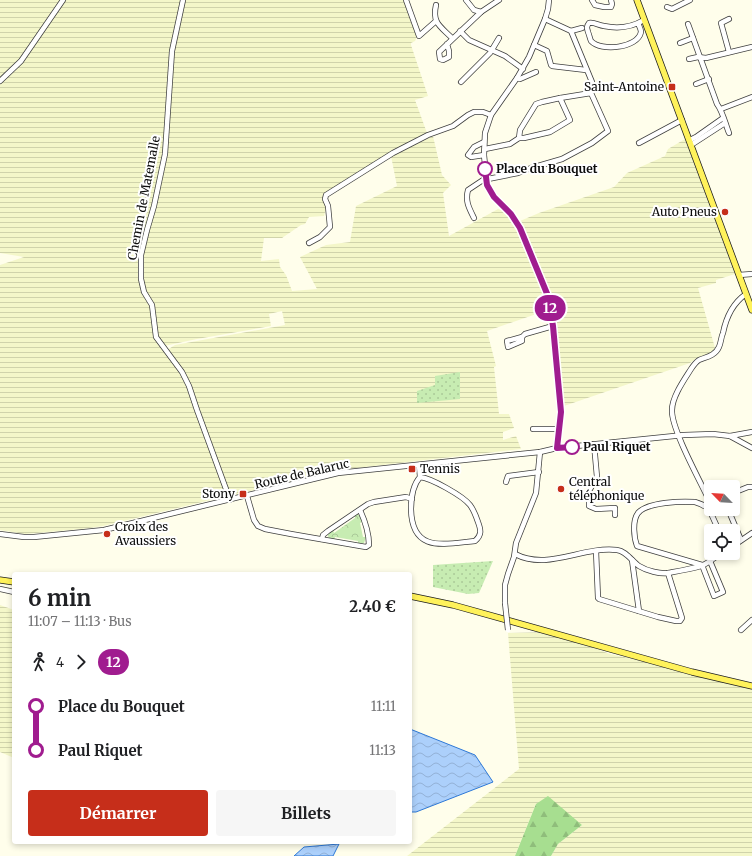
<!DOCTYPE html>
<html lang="fr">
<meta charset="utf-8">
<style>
body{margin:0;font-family:Merriweather,serif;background:#f6f6f6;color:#202124;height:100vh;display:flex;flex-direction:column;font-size:15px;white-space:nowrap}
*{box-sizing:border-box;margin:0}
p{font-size:13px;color:#757577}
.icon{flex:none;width:22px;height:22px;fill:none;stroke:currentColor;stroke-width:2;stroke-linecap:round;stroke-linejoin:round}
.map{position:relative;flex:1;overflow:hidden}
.panel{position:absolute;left:12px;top:572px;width:400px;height:272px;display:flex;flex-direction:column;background:#fff;border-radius:4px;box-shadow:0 2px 6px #0003}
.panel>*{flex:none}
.badge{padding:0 8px;border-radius:13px;font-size:14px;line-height:26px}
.needle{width:26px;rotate:295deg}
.fabs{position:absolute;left:704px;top:480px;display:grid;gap:8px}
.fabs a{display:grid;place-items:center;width:36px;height:36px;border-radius:4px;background:#fff;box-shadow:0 2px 6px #0003;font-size:20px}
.map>.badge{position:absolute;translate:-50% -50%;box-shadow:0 0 0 2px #fff}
.legs{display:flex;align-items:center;gap:6px;height:44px;padding:0 16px;font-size:13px}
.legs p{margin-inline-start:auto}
.overview{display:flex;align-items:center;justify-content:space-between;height:68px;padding:0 16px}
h1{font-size:22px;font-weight:700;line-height:30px}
.button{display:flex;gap:8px;margin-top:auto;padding:8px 16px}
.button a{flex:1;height:46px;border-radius:4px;background:#c62e1a;color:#fff;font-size:16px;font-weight:700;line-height:46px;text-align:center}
.button a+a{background:#f6f6f6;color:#202124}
ul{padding:0 16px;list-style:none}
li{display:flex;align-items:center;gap:14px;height:44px;font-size:15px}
li i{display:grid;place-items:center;width:6px;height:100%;margin:0 5px;background:currentColor}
li i::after{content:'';width:10px;height:10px;margin:-5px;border:3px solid;border-radius:50%;background:#fff}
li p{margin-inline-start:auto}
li:first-child i{background:linear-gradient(#0000 50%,currentColor 0)}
li:last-child i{background:linear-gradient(currentColor 50%,#0000 0)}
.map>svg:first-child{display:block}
</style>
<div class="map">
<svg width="752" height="856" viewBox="0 0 752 856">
<defs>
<pattern id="farmland-rules" width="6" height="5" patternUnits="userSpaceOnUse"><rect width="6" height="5" fill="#f4f7c9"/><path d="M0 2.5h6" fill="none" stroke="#d0d3ab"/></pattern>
<pattern id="grass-dots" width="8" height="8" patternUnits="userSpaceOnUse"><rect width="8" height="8" fill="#c7ecb2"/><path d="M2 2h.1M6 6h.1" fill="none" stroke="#aac998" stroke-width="1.8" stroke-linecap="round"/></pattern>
<pattern id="forest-firs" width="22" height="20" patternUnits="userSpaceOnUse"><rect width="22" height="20" fill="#a7de90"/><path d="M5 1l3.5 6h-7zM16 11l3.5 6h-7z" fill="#8fbd7b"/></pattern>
<pattern id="park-crowns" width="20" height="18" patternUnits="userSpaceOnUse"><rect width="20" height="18" fill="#c7ecb2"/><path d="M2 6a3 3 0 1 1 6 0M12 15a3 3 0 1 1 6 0" fill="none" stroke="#aac998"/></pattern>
<pattern id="water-waves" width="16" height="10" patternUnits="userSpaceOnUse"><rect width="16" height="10" fill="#acd0fb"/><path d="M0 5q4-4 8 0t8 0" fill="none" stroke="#93b1d6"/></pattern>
</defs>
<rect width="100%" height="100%" fill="#fffeeb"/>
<g fill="url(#farmland-rules)" fill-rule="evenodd">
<path d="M0,0H61L20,60L0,79Z"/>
<path d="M64,0H181L170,51L163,153L153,206L143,236L139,255V277L142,293L150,305L154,338L180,372L188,387L227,496L103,526L82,529L25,534L0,530V265L24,257L0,253V82L22,62Z"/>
<path d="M184,0H405L418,35L415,41L411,43V45L428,96L415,100L427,133L392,156L433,136L442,175L451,185L443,193L449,236L498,209L502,210L508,215L515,225L543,289L548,310L487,331L496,366L494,367L499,414H509L514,428L503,432V440L516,436L521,449L339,470L230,496L190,385L167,350L175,345L285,325L282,311L269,314L271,326L197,339L164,346L157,336L154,315L143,287L142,255L164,162L173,51ZM391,156L397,186L356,206L350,242L326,245L300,257L317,289L292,291L286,275L280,267L279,259L261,261L264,238H282L301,225L305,224L309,217L324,216L327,205L323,199Z"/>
<path d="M685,139L735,274L716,280V283L698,288L715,348L711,353L697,358L690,363L564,406L552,295L520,221L539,213L614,187L627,173L665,156L668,149Z"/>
<path d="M0,605L14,610V758L0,752Z"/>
<path d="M552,632L610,654L752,685V856H551L558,844L582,825L536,804L515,856H407L519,769L508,633Z"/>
</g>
<g fill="url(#grass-dots)">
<path d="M460,372V399L417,403V391L435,385V376Z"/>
<path d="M493,561L479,593L468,594L433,587V565Z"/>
</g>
<path fill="url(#forest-firs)" d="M548,796L582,825L558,844L551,856H515L536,804Z"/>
<path fill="url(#park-crowns)" d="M358,514L361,518L362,522L360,523L363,537H366L364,543L358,544V541L335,537L334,540L329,538L328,536V534L333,530L334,533L355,518V515Z"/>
<g fill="url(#water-waves)" stroke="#2d78d7">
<path d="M410,729L475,755L493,782L416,812H410Z"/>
<path d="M339,844L333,856H294L304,847Z"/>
</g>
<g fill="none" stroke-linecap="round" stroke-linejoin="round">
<g stroke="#3f3f3f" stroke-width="6">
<g id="minor">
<path d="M183,0L172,51L165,154L154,206L147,230L141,255V279L144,292L152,305L156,337L182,372L189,386L197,410L230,500"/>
<path d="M406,0L419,36L436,21"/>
<path d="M466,0L474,10L481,12"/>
<path d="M549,0L548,9L545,19L529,57L517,78L491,115L485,133L484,155L487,185L494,197L511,214L520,228L548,296L553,326L561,412L557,448"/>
<path d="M592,0L595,5L604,7H611L612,4L611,0"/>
<path d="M436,5C432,23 440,26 452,38"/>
<path d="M667,7L672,9L690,0"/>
<path d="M545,19L571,31L592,82L591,93"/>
<path d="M638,23C639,26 641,29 641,32C638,48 601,52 591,41C590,39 589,34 588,32C587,28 586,27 589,23C594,22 598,25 604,26C618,29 632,27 644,20"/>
<path d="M688,24L717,104C723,112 725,123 729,133"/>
<path d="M460,31L469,40L505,56L523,69"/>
<path d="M571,31L582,28"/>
<path d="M680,43L693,38"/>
<path d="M447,44L449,51V57L443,60L440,59L439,52L481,12L499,0"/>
<path d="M534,45L547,51L551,65L552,66L586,70"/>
<path d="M729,52L721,23L729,19"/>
<path d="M689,59L698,57L706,58L752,47"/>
<path d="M517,78L520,79L536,72"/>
<path d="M0,81L21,61L63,0"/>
<path d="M461,82L490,53L499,38"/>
<path d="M696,84L709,79"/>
<path d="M721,109L752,97"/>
<path d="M690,140L696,137L723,118"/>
<path d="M484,142L474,147L468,155L471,157L484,155"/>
<path d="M639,143L682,120"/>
<path d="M691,145L725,123"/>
<path d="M485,149L510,144L519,138H524L550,132L570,120L560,98"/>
<path d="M474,218C469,208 465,201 468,190L483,180L518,173L531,168L562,159L592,143L608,131L591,93L560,98L542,102L536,104L520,130L519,138"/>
<path d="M309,243L320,237L330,227L328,206L325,199L326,195L393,153L428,135L453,126L468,115L474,112H483L491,115"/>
<path d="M739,275L752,274"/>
<path d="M522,337V341L508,347L507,341L522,337L525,334L553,326"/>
<path d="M533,429H559"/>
<path d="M730,436L752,432"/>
<path d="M594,444L597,477L589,491V506L596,509L615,508V515"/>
<path d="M419,465L420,477C413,485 411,499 411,509C412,553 443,544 475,541C482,535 481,530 478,522C476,516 473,509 470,505C463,496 431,478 420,477"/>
<path d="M506,482L508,476L539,472"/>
<path d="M733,493L748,487H752"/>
<path d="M247,496L254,520L258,526L265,529L291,534L366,547L369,545C369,532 365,521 360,510"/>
<path d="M708,498C699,479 671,428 672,410C672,397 684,380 691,369C693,366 696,362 699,360C706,357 715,356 719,347C721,343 721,337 723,333C726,318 733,303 746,294"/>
<path d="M728,509L741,540"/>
<path d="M0,534L24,537H34L104,530L338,473L540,452L557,448L684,435L713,434L730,436L752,448"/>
<path d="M322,539L323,535L328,531L368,504L374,502L406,497L412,499"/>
<path d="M733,546L752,533"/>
<path d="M596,551L598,598L599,599L658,617L676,621H680L682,618L668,573"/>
<path d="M515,554C548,571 582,546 617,550C626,551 632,561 639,566C647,571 660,574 668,573C679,571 691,569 701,566C709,563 715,557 722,553"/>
<path d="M632,560L639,611"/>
<path d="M710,561L723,592L714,596L702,565L637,546C634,538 632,521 638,513C647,502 682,501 695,502C699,503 705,506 709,509L719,531"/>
<path d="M0,589L14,592"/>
<path d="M505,603V585L508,574L514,557L516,543L536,493L540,452"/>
<path d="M741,630L752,620"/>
</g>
</g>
<g stroke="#1d1d1d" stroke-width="7">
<g id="major">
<path d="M637,0L752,310"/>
<path d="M0,580L14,582"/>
<path d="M410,596L453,605L692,672L752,686"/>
</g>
</g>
<use href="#minor" stroke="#fff" stroke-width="4.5"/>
<use href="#major" stroke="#fff25b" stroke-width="5.5"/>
<g stroke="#3f3f3f" stroke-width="6" stroke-linecap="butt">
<path id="minor-bridge" d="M505,603L508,630"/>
</g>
<use href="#minor-bridge" stroke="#fff" stroke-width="4.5"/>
</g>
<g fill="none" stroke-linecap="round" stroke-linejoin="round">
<g stroke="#fff" stroke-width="9">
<path id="line-1" d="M485,169L487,185L494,197L511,214L520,228L548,296L553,326L561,412L557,448L572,447"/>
</g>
<use href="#line-1" stroke="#a01c8f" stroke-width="6"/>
</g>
<g fill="#c62e1a" stroke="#fff" stroke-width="1.5">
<rect x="668" y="83" width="8" height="8" rx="2"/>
<circle cx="725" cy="212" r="4"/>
<rect x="408" y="465" width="8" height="8" rx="2"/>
<circle cx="561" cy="489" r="4"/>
<rect x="239" y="490" width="8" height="8" rx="2"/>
<circle cx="107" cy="534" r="4"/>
</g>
<g fill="#fff" stroke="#a01c8f" stroke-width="2">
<circle cx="485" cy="169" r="7"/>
<circle cx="572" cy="447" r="7"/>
</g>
<g text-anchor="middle" stroke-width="4" stroke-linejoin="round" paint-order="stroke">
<g font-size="12" fill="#0c0c0c" stroke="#fff" text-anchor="end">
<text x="664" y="91">Saint-Antoine</text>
<text x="717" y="216">Auto Pneus</text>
<text x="420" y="473" text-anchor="start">Tennis</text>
<text x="569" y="486" text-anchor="start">Central<tspan x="569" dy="14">téléphonique</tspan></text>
<text x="235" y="498">Stony</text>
<text x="115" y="531" text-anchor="start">Croix des<tspan x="115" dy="14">Avaussiers</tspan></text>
</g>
<g font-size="12" font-weight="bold" fill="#0c0c0c" stroke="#fff" text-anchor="start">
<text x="496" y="173">Place du Bouquet</text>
<text x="583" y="451">Paul Riquet</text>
</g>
<g font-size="12" fill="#0c0c0c" stroke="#fff">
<text transform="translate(144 198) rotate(-79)" y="4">Chemin de Matemalle</text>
<text transform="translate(302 474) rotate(-13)" y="4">Route de Balaruc</text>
</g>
</g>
</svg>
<div class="fabs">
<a><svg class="needle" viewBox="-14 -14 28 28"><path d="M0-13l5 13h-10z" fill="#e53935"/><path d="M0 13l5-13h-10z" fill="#757577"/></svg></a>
<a><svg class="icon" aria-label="locate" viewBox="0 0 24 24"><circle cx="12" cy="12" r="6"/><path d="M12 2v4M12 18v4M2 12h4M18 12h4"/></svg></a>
</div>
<b class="badge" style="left:550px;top:308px;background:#a01c8f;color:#fff">12</b>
<section class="panel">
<div class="overview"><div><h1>6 min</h1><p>11:07 – 11:13 · Bus</p></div><b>2.40 €</b></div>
<div class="legs"><svg class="icon" aria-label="walk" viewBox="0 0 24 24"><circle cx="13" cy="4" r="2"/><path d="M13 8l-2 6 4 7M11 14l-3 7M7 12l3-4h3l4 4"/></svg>4<svg class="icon" aria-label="forward" viewBox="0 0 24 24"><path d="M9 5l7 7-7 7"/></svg><b class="badge" style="background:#a01c8f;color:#fff">12</b></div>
<ul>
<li><i style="color:#a01c8f"></i><b>Place du Bouquet</b><p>11:11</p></li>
<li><i style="color:#a01c8f"></i><b>Paul Riquet</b><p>11:13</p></li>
</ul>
<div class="button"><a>Démarrer</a><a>Billets</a></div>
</section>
</div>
